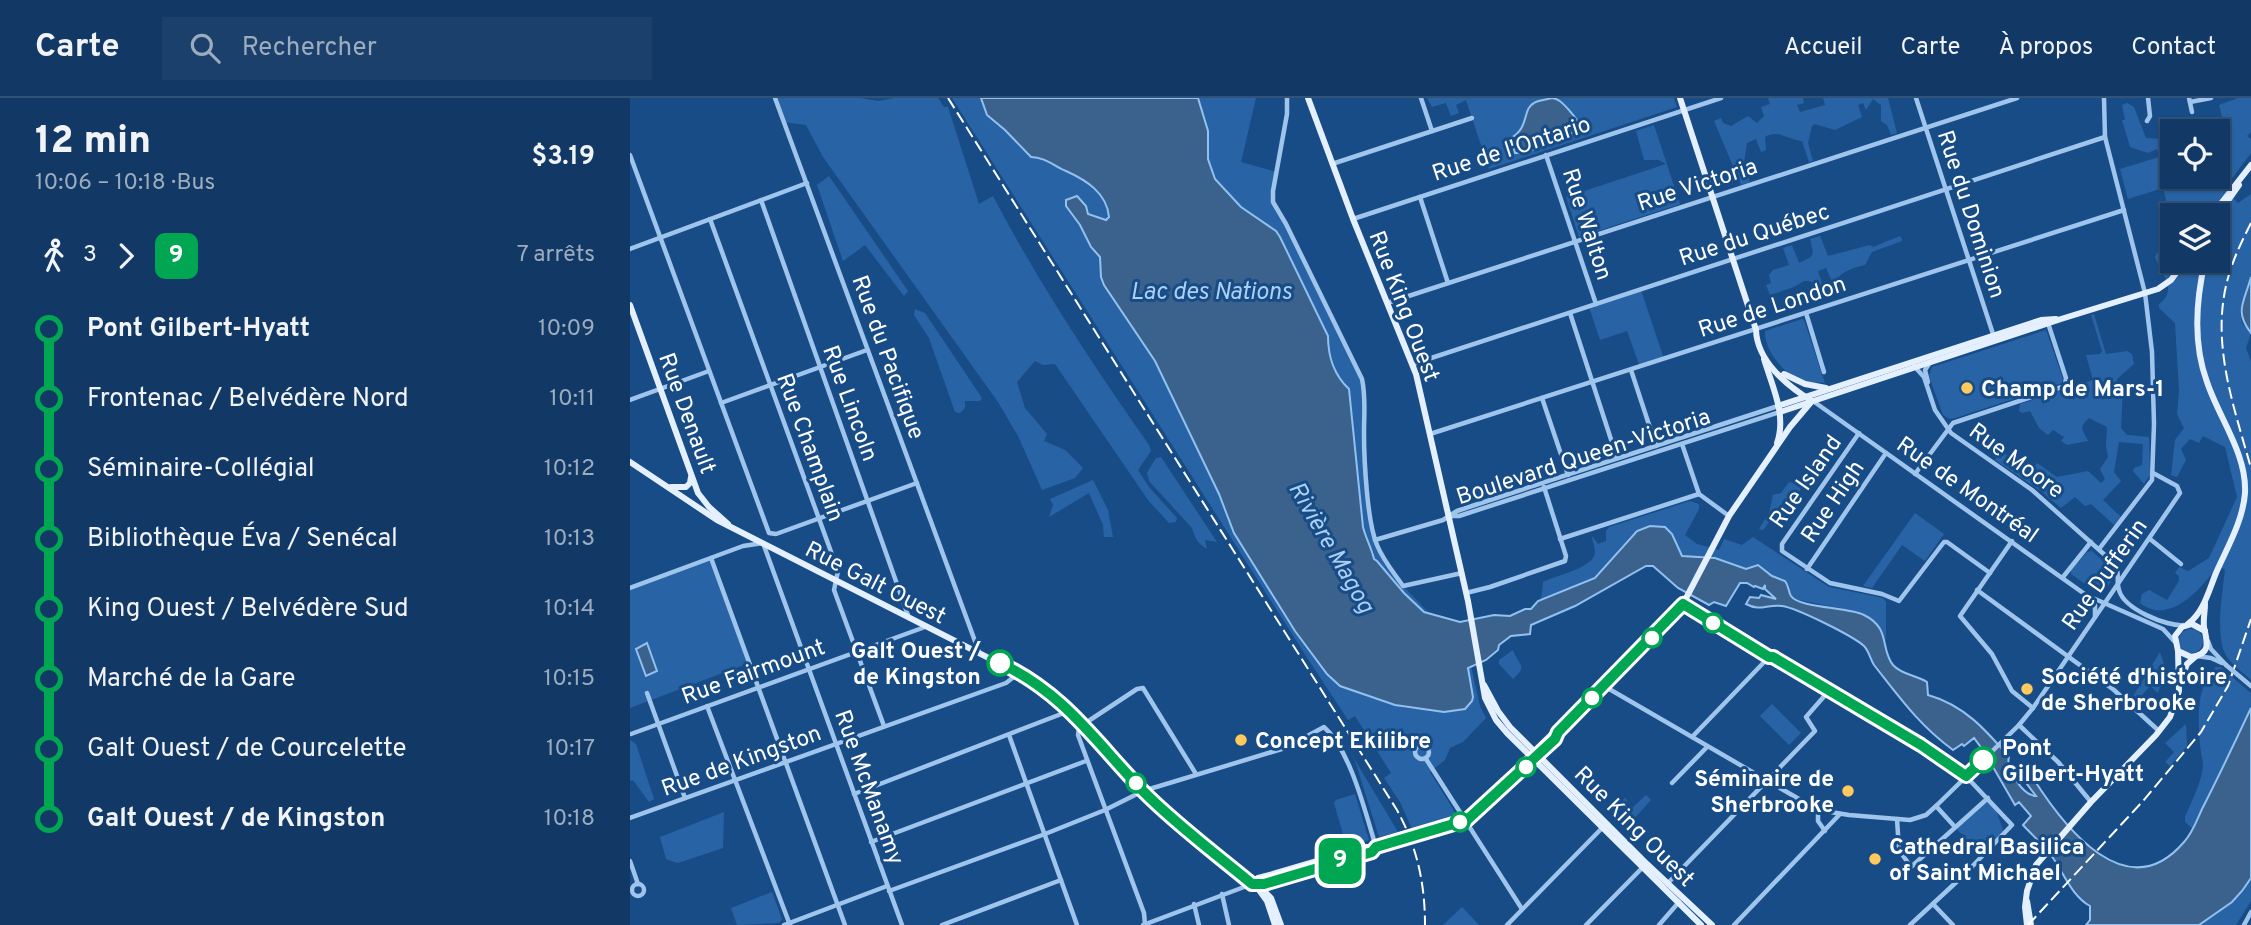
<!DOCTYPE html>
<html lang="fr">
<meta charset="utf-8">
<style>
body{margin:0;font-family:Overpass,sans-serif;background:#1b406b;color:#f1f3f6;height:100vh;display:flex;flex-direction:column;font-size:26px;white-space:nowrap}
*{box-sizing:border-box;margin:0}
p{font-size:23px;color:#9cacbf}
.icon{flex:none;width:38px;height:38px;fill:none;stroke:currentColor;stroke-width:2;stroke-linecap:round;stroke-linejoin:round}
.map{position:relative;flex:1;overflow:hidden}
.sheet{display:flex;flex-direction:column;background:#123965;width:630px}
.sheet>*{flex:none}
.badge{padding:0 14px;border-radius:10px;font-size:24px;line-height:46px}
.fabs{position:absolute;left:1530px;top:21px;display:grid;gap:14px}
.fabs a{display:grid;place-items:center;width:70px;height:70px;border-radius:0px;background:#123965;box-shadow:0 2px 5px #0004,0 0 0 2px #315379;font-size:35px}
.map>.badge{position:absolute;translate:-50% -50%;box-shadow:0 0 0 4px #fff}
.legs{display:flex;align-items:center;gap:10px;height:77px;padding:0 35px;font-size:23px}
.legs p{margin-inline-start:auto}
.overview{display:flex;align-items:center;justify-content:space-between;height:119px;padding:0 35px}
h1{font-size:38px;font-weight:800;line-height:52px}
ul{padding:0 35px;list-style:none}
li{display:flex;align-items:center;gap:24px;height:70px;font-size:26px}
li i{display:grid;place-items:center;width:10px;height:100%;margin:0 9px;background:currentColor}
li i::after{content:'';width:18px;height:18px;margin:-9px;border:5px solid;border-radius:50%;background:#123965}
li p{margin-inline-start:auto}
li:first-child i{background:linear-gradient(#0000 50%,currentColor 0)}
li:last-child i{background:linear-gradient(currentColor 50%,#0000 0)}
header{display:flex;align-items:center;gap:42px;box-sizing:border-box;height:98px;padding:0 35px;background:#123965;border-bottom:2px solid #315379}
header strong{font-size:33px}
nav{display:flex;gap:38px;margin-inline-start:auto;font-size:24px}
.search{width:490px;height:63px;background:#1b406b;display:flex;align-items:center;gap:18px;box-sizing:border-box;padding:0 24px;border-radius:0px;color:#9cacbf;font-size:26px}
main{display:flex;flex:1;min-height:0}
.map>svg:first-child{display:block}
</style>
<header>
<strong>Carte</strong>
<div class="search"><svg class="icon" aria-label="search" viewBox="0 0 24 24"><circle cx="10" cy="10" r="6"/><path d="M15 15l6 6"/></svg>Rechercher</div>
<nav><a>Accueil</a><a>Carte</a><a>À propos</a><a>Contact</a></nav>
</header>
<main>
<section class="sheet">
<div class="overview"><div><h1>12 min</h1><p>10:06 – 10:18 · Bus</p></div><b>$3.19</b></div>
<div class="legs"><svg class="icon" aria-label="walk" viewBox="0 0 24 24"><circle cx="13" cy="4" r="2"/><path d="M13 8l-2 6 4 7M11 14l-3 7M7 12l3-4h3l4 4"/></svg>3<svg class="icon" aria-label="forward" viewBox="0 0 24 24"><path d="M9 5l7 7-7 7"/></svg><b class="badge" style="background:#00a651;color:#fff">9</b><p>7 arrêts</p></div>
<ul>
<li><i style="color:#00a651"></i><b>Pont Gilbert-Hyatt</b><p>10:09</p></li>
<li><i style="color:#00a651"></i><span>Frontenac / Belvédère Nord</span><p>10:11</p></li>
<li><i style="color:#00a651"></i><span>Séminaire-Collégial</span><p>10:12</p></li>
<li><i style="color:#00a651"></i><span>Bibliothèque Éva / Senécal</span><p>10:13</p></li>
<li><i style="color:#00a651"></i><span>King Ouest / Belvédère Sud</span><p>10:14</p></li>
<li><i style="color:#00a651"></i><span>Marché de la Gare</span><p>10:15</p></li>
<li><i style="color:#00a651"></i><span>Galt Ouest / de Courcelette</span><p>10:17</p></li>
<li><i style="color:#00a651"></i><b>Galt Ouest / de Kingston</b><p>10:18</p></li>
</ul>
</section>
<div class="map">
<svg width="1621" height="827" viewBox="0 0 1621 827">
<rect width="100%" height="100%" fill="#184c87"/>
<g fill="#2864a5" fill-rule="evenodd">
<path d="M145,0H231L248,3L264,0H308L314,9H318L349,106L363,98C408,184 463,267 519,347L521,353L508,372L519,389L547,420L546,424L539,425L518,402L425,266L413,267L405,263L387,284L395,310L417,336L414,343L435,352L453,370L445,380L412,392L388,338L368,304L193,59L176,27L154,24Z"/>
<path d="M322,0H351L357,17L375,32L401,59C414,59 424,68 436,73C457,82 477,95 479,120L476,122L458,116L446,98L440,99L436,108L450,127L460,149L470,159L471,179L474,187L525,263L589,396L604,435L665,533L704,583L711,588L775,610L823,613L842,603L837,570L841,568L850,608L856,620L833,644L820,650L815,662L800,674L826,716L822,723L783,733L770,704L754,680L761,675L725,618L718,622L676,558Z"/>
<path d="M568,0H626L611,64L646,74L643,104L732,281L741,425L748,451L773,488L798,514L787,509L743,459L744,455L733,430L720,295L706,273L698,247V238L650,139L611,109L585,81L578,61V38Z"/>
<path d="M797,0H1044L1047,9L859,71L836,2L826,7L829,15L821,18L816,5L802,9Z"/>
<path d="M1138,0H1173L1174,5L1167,7L1170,14L1195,7L1193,0H1258L1267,35L1261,37L1257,27L1251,23V7L1243,1L1236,12L1233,5L1228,7L1232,19L1205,32L1184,26L1182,28L1178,45L1183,63L1179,64L1172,43C1158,42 1148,31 1135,39L1136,52L1131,54L1126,41L1117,45L1114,64L1120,84L1111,87L1084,23L1091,20L1093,25L1101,28L1118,18L1127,25L1134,18L1131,9L1140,6Z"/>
<path d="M1608,0H1621V34L1617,38L1621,41V55L1594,91L1608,105L1621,96V179L1610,213L1612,225L1621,235L1616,250L1621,263V582C1613,575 1603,567 1597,559C1584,539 1593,493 1595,471L1587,469C1571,491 1539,528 1510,505L1512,496L1519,492L1537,502L1549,483V478L1545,475L1549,469L1558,473L1579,460L1607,399L1595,349L1573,338L1569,345L1560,341L1551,351L1556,362L1547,379L1541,377L1545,342L1554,330L1547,316L1549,293L1545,225L1529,210V206C1548,192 1532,178 1525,159L1527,155L1542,150V163H1587V117H1542V125L1533,90L1498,101L1490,71L1529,59L1527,51L1518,55L1500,49L1492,22H1495L1492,7L1497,5L1504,9L1516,40L1530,41L1534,28C1549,32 1550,30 1564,28C1576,26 1578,32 1594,27L1589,7ZM1542,33H1587V79H1542Z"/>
<path d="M1024,27L1050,106L949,139L936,99L1036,66L1029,62H1014L1006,33Z"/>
<path d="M199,78L278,193L274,198L235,147L213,163L187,87Z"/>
<path d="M1190,138L1198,158L1240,147L1243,149L1270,138L1272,141V143L1242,154L1235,167C1221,170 1210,174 1203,186L1196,170L1188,173L1194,191L1192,192L1180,183H1174L1164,189L1140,197L1136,187L1141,185L1139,177L1143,172L1159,167L1153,150L1162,147L1169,165L1181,159L1183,154L1180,141Z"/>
<path d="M1011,192L1034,261L1010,269L997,233L970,242L959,209Z"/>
<path d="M285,211L295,215L352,300L350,303H335V310L330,315L325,314L299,240L284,217Z"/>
<path d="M1464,216L1476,256L1497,253L1502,256L1504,266L1487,281V286L1493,291L1491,330L1497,337L1519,339L1520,377L1514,386L1503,373L1504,370L1512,367L1513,346L1489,344L1484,374L1491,383L1473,402L1491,419L1484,427L1461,406L1455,408L1445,399L1431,410L1412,394L1365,362L1370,354L1404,369L1407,365L1427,379L1458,373L1471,385L1475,381L1470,371L1478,359L1476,348L1477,329L1459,320C1448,330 1453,332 1458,343L1437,347L1431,343L1434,339L1423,332L1418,337L1409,330L1400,313L1392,315L1389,313L1390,306L1463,282L1456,257L1470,256L1472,253L1461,217Z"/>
<path d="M1172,221L1174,222L1195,285C1190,284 1183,285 1179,285C1158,282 1134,254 1135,233L1138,232Z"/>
<path d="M1416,232L1433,281L1432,285L1325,320L1320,321L1313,317L1299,278L1302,269Z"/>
<path d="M531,359L587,444L575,442L577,451C568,446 565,440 562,430L519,383L517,375L526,360Z"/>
<path d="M463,382L478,412L483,439H474L473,427L459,395L419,419L423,407L420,401Z"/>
<path d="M1159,384L1167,386L1171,391L1168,396L1164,395L1162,399V407L1158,414L1142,420L1133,432L1129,431L1139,415L1143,397L1151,395Z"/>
<path d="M1060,403L1069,406V411L1055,437L1067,446L1089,452L1094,441L1112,447L1123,439L1199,489L1253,500L1256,504V543L1253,536L1224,513L1164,501L1153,481L1142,478L1131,469L1116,471L1093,462L1052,458L1035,429C1022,427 1010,430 1001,438L965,480L911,502L913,484C924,478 965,470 965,454C965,449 962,443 962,438L968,446L976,443V433L979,429Z"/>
<path d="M1285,415L1314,436L1295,463L1272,447L1242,490L1233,488Z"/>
<path d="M1462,453L1484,473V480L1472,495L1466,494L1441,476V472L1457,454Z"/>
<path d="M81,460L119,565L0,610V490Z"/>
<circle cx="1561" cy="543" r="12"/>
<path d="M883,552C888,567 899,567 883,581L869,566V562Z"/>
<path d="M1530,554L1536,572L1528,595L1520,588L1507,603L1502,600Z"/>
<path d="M1586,569H1590L1621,595V610L1591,674L1562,730L1555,724V719C1562,702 1571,686 1573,668C1573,660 1570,653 1570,646C1568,622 1566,586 1586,569Z"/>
<path d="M1142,606L1171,635L1159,647L1130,618Z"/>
<path d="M1556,626L1557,648L1540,668L1535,664L1544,654L1535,645Z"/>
<path d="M0,642L6,646L24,701L19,704L3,682L0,683Z"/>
<path d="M716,647L768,734L749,739L725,663Z"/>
<path d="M725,696L739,742L717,750L704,705L706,702Z"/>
<path d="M1016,697L1021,702L994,732L990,728L991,720L999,715L989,705L995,700L997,702L996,708L1002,710Z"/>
<path d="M1358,700L1365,709L1374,735L1353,759L1325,729Z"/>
<path d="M94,714L93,750L48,765L36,761L30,739Z"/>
<path d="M1621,780V803L1606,827H1569L1612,793Z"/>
<path d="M142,794L152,821L149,825L107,827L101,810Z"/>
<path d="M832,809L849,827H813Z"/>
</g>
<g fill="#3b628d" stroke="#92c1f0" stroke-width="2">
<path d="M351,0H568L578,33V61L585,81L611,109L646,133L650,139L698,238C698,257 704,277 719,291L733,429C736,441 742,451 744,461L747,463L774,495L794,514L830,524L864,517L880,518L895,511H901L908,503L965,480L1007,433L1020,428L1035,429L1042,436L1052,458L1085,460L1116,471L1128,467L1142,478L1155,483C1159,488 1158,493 1161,498C1169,510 1219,509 1234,517C1261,530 1250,551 1263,567C1272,577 1286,577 1297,584L1298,597C1334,607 1356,632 1379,659C1375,670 1393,698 1406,698L1397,686L1403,680C1434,729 1497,811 1554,744C1562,736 1567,722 1572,711C1589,678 1605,644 1621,610V780L1612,793L1602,804L1569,827H1456L1460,822V808C1442,798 1434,776 1423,760C1415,748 1402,737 1393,727L1401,718L1389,704L1385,707L1363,669L1364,667L1344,640L1334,648L1332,646L1323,652C1289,627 1270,600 1244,567C1240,561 1239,553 1234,548C1223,538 1167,510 1152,508C1136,506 1131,514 1116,506L1120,499L1129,500L1131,497L1146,501L1135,491V487L1133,491L1125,488L1124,489L1117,485H1110L1096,508L1084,504L1079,507L1048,490L1023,468H1016L945,508L901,527L900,536L881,538L869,547L868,552L856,562L838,570L843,599L842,603L835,611L814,614L765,607L710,588L697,576L665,533L604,435L589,396L525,263L474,187L471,179L470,159L461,149L450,127L436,108V102L447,98L456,108L458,116L476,122L479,119C477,95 456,82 436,73C424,68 415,59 401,59L375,32L357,17Z"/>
<path d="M922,0C930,1 933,6 939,12C942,16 948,21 948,26C947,41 897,55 885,55L881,40C900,29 892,11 904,5C908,2 916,2 922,0Z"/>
<path d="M1621,179V235C1604,213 1614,205 1621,179Z"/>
<path d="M17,545L27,573L16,578L6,551Z"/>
</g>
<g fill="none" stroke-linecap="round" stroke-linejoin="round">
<g stroke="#9fc5ed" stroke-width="4.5">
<path d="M145,0L349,554"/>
<path d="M657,0V16L643,93V104L656,126L732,281C736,299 734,316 734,335C734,361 737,424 747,447C753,462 764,475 773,488L832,475"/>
<path d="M791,0L802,33"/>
<path d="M1286,0L1364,239"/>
<path d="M1559,0L1562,14"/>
<path d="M1560,4L1581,0"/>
<path d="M1517,23L1520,18L1518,0"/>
<path d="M0,57L139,435L146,436L287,385"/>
<path d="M916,57L966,206"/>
<path d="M702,66L842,20"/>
<path d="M790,99L818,185"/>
<path d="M131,102L279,520"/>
<path d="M80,121L208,473L204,492L254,628"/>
<path d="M723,121L1091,0"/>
<path d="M0,151L177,85"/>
<path d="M757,205L1387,0"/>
<path d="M940,215L987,360"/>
<path d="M1176,215L1194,274"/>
<path d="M783,266L1475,39"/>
<path d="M1284,268L1294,279L1305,312L1321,335L1402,392L1485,466C1490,475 1486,483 1489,492C1494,511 1537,529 1554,527"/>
<path d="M1001,272L1026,348"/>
<path d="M1298,284L1295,272L1299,266"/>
<path d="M912,300L938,377"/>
<path d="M0,302L79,273"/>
<path d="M1183,303L1456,497L1533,531L1544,543"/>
<path d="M91,305L237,252"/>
<path d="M1229,335L1152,446V453L1200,485L1252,496L1269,503L1314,444H1317L1360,475"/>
<path d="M800,336L1494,112"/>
<path d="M1052,346L1069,396L1099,418"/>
<path d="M1285,376L1323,325L1435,288L1436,280L1418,225"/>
<path d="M820,418H829L1150,314"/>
<path d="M930,441L1069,396"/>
<path d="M1520,441L1551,466"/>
<path d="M745,442L813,422L827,413L848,406L1148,308"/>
<path d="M1382,443L1330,518L1362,556L1382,593L1403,610"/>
<path d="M1469,451L1522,382L1524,326L1522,254L1515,195L1475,39L1474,0"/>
<path d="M81,460L215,827"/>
<path d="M1177,471L1256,355"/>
<path d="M1433,479L1461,444"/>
<path d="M0,490L113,448L133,445L272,827"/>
<path d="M1347,492L1484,592L1529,633"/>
<path d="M836,495L860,489L935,463L936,458L914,389"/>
<path d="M1461,501L1465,507V519"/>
<path d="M1053,506L1139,559L1142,564L1197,595L1329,677L1335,678"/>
<path d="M1578,543L1581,551L1596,567"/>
<path d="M1567,558L1581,560L1592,565"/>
<path d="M1139,559H1143L1281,641L1331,673L1382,727L1334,777L1280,827"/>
<path d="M974,588L1188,712L1219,717L1280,722L1296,717L1306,708L1389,627L1403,610L1550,395L1547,388L1523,375"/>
<path d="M17,595L55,700"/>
<path d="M77,608L160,827"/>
<path d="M450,623L448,637L514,815L515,827"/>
<path d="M1389,627L1429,665L1461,704"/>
<path d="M455,628L460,622L507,591L513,590L566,676"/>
<path d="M1,636L295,529"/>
<path d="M379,637L447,827"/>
<path d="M1062,639L1139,559"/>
<circle cx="792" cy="654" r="7"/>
<path d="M796,661L892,811"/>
<path d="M1042,685L1077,649"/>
<path d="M224,696L439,613"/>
<path d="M1306,708L1325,729"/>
<path d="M1188,712V723L1195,733"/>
<path d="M0,720L376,585L389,575"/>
<path d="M1267,721L1269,752L1281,769L1358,700"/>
<path d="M241,744L456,663"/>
<path d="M0,763L8,786"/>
<path d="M1038,785L1185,633L1176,619L1197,595"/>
<circle cx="8" cy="792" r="6"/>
<path d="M259,793L415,736L475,712L513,693L655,650L694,629C721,653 735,714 746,749"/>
<path d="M592,796L599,827"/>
<path d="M564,806L569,827"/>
<path d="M1303,806L1323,827"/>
<path d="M154,827L257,788"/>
<path d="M312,827L431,782"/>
<path d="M513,827L622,786"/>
<path d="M877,827L974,728"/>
<path d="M956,827L1014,768"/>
<path d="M1029,827L1049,804"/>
<path d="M1104,827L1210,716"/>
<path d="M1614,827L1621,814"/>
</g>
<g stroke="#e5f0ff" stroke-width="6">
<path d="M678,0L723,121L786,276L838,503L855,600L866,622L877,635L1071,827"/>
<path d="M1050,0L1126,232C1127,263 1157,288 1182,303"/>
<path d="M1582,117L1621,67"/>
<path d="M1587,118L1609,87"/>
<path d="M0,207L68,395L79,409L98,426"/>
<path d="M1134,261C1142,288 1157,317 1147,345"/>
<path d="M1154,276L1175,286L1196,290"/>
<path d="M1148,308L1411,222L1426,221"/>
<path d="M1150,314L1431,221L1528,191L1541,182L1555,163"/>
<path d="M0,364L87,422L406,584L450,623L513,693L629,792L637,803L645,827"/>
<path d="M41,389H56L60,385L61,379"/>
<path d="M1558,526C1574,514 1579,492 1586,475C1597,450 1613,423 1615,395C1617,356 1589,320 1577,284C1563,246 1566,202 1575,163"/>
<path d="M1575,533L1562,526L1552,529L1545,538L1548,553L1561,559C1582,556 1577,544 1574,529C1573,521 1575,514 1575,506"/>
<path d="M1551,582L1557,566L1565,559"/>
<path d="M854,587L868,613L880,629L1017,766L1082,827"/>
<path d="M885,676L887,670L921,637L928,634L1053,506L1099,418L1160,329L1182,303"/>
<path d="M793,736L840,720L925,641L928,634"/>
<path d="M622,786L628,780L643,776L735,749H746L773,742"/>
<path d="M622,786H634L742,754L746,749"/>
<path d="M630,789L641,800L651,827"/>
<path d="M1397,803L1401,827"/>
<path d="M1397,827L1395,809L1397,793L1406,767L1461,704L1526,637L1540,619L1549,593L1548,553"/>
</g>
<g stroke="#fff" stroke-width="2" stroke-dasharray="12 5" stroke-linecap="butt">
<path d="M318,0L767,712C787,749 795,785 795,827"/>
<path d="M1621,125C1612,143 1603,161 1598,180C1580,244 1604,309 1621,370"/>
<path d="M1398,827L1513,703L1571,634L1598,588L1621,521"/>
</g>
<path stroke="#9fc5ed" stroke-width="4.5" d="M1596,567L1621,588"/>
<path stroke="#e5f0ff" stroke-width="6" d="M773,742L793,736"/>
</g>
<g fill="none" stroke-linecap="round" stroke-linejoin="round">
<g stroke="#fff" stroke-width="16">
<path id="line-1" d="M370,565C434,595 465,643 512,692C544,725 586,756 622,786H634L742,754L746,749L837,722L925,641L928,634L1053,506L1139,559H1143L1291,647L1336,678L1353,662"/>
</g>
<use href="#line-1" stroke="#00a651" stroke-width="10"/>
</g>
<g fill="#ffca5b" stroke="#184c87" stroke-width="2.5">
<circle cx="1337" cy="290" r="7"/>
<circle cx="1397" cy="591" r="7"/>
<circle cx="611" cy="642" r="7"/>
<circle cx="1218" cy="693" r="7"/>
<circle cx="1245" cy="761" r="7"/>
</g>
<g fill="#fff" stroke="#00a651" stroke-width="3.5">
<circle cx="1083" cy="525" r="9"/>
<circle cx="1022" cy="540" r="9"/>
<circle cx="370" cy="565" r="12"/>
<circle cx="962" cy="600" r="9"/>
<circle cx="1353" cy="662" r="12"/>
<circle cx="896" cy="669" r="9"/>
<circle cx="506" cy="685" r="9"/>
<circle cx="830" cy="724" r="9"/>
</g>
<g text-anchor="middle" stroke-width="6" stroke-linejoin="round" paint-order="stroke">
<g font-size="23" fill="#fff" stroke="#184c87">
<text transform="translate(881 50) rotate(-18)" y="8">Rue de l'Ontario</text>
<text transform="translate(1067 86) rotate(-18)" y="8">Rue Victoria</text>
<text transform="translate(1342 116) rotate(72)" y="8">Rue du Dominion</text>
<text transform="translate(958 126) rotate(72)" y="8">Rue Walton</text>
<text transform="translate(1124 136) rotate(-18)" y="8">Rue du Québec</text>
<text transform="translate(775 208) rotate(69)" y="8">Rue King Ouest</text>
<text transform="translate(1142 208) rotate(-18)" y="8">Rue de London</text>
<text transform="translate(259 259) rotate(70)" y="8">Rue du Pacifique</text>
<text transform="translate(221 305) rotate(70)" y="8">Rue Lincoln</text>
<text transform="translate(58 315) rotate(70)" y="8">Rue Denault</text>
<text transform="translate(181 349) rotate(70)" y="8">Rue Champlain</text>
<text transform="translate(953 358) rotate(-18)" y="8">Boulevard Queen-Victoria</text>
<text transform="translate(1387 362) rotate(36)" y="8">Rue Moore</text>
<text transform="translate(1175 383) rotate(-55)" y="8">Rue Island</text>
<text transform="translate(1338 391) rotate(35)" y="8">Rue de Montréal</text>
<text transform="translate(1202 403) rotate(-56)" y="8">Rue High</text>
<text transform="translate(1474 476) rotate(-55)" y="8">Rue Dufferin</text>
<text transform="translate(246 484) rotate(27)" y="8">Rue Galt Ouest</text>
<text transform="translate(123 573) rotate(-20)" y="8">Rue Fairmount</text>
<text transform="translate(111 662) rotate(-20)" y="8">Rue de Kingston</text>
<text transform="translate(240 689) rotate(70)" y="8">Rue McManamy</text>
<text transform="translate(1005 728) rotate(45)" y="8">Rue King Ouest</text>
</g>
<g font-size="23" font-weight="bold" fill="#fff" stroke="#184c87" text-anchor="start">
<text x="1351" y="298">Champ de Mars-1</text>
<text x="1411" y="586">Société d'histoire<tspan x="1411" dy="26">de Sherbrooke</tspan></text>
<text x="625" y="650">Concept Ekilibre</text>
<text x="1204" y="688" text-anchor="end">Séminaire de<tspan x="1204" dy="26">Sherbrooke</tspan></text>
<text x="1259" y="756">Cathedral Basilica<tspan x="1259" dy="26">of Saint Michael</tspan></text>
</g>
<g font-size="23" font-weight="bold" fill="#fff" stroke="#184c87" text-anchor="end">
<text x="351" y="560">Galt Ouest /<tspan x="351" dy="26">de Kingston</tspan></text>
<text x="1372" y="657" text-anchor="start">Pont<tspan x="1372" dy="26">Gilbert-Hyatt</tspan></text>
</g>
<g font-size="24" font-style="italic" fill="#abcff5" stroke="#184c87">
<text x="581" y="201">Lac des Nations</text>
<text transform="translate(702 449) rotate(60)" y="8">Rivière Magog</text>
</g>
</g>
</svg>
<div class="fabs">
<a><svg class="icon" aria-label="locate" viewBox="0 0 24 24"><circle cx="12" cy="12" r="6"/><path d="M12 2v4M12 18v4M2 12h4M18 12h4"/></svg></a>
<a><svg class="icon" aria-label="layers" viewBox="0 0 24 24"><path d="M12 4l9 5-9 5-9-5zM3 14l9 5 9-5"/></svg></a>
</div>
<b class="badge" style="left:710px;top:763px;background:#00a651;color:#fff">9</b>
</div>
</main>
